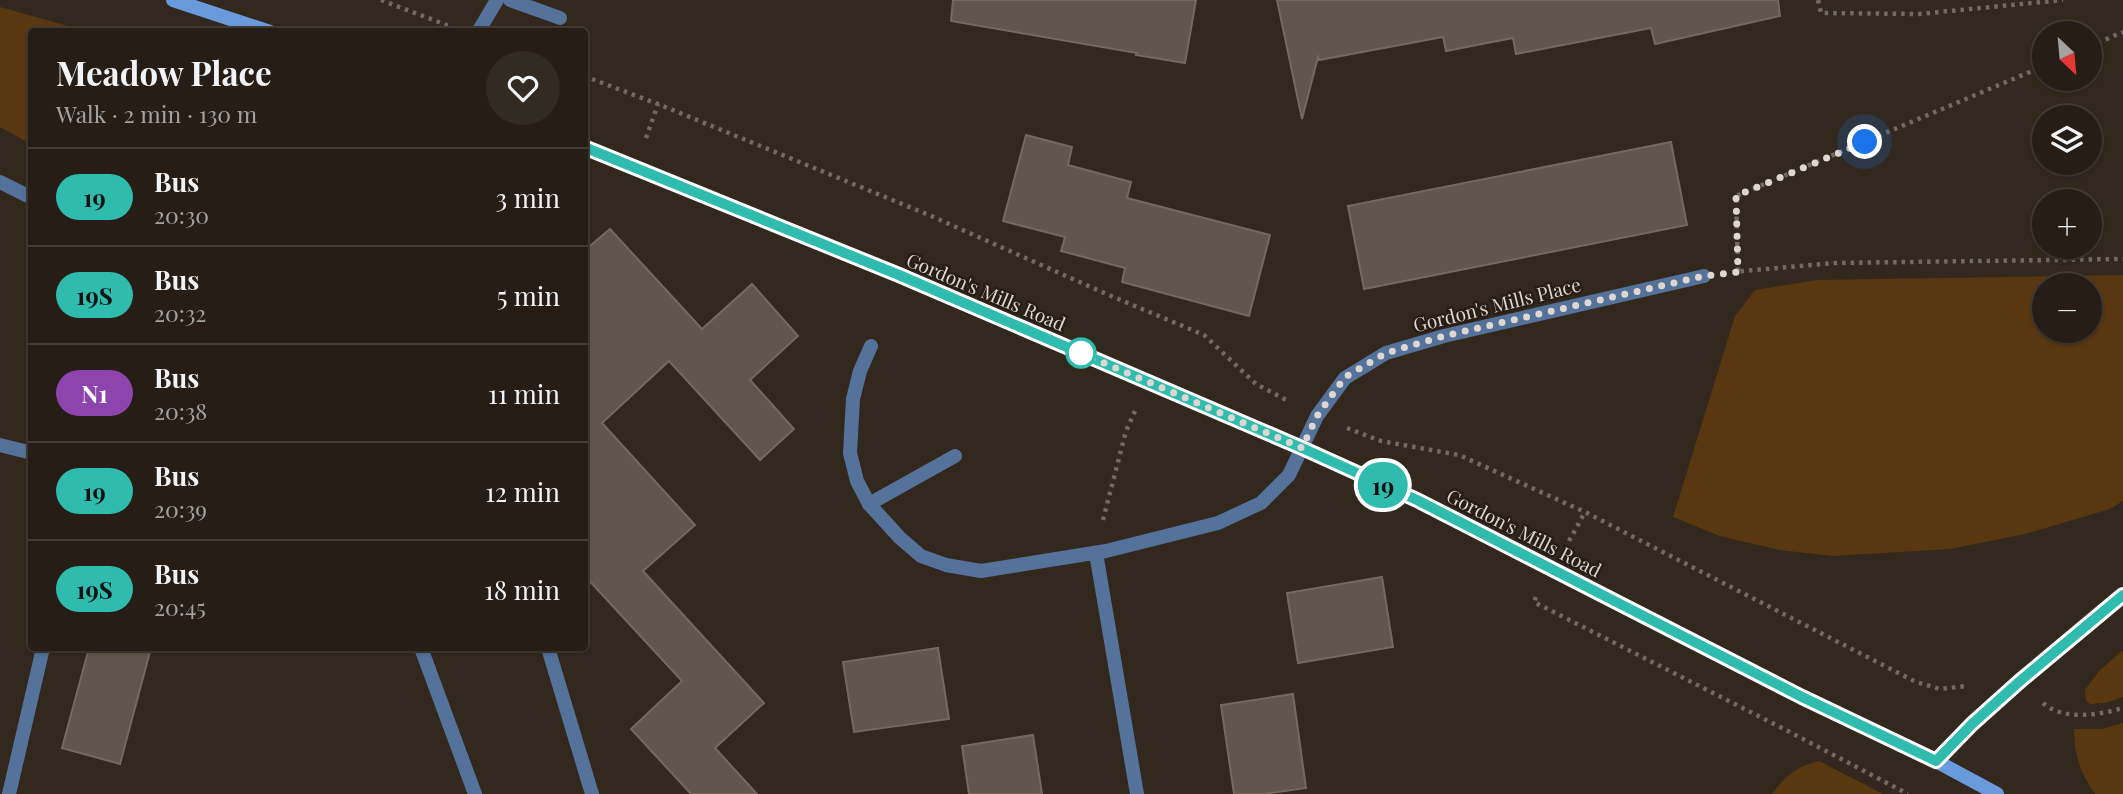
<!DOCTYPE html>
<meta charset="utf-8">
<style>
body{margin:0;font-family:"Playfair Display",serif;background:#322b23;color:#f1f3f6;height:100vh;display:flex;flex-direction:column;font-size:26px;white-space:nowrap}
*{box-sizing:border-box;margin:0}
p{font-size:23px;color:#a4a2a1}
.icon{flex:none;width:38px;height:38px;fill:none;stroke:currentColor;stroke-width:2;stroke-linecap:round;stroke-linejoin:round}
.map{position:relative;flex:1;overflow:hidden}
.drawer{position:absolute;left:28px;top:28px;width:560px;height:623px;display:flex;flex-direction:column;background:#261e16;border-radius:7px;box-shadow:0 2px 5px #0004,0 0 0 2px #423c35}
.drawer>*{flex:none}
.badge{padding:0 14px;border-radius:23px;font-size:24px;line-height:46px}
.needle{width:46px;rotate:154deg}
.buttons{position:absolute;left:2032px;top:21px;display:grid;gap:14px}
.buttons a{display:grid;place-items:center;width:70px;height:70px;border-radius:50%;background:#261e16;box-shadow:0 2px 5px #0004,0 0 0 2px #423c35;font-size:35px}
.you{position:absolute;width:35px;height:35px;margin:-18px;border:5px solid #fff;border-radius:50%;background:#1a73e8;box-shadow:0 0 0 10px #1a73e833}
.map>.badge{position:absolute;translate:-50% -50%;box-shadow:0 0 0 4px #fff}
.round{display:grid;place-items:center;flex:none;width:74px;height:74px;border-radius:37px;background:#322b23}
.head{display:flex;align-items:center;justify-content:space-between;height:119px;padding:0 28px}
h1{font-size:33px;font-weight:700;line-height:52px}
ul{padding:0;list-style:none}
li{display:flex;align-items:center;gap:21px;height:98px;padding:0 28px;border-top:2px solid #423c35}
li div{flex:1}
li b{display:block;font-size:26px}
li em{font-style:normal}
li .badge{min-width:77px;font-weight:700;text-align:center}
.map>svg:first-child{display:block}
</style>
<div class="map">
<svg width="2123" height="794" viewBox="0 0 2123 794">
<rect width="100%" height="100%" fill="#32281e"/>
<g fill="#593710" fill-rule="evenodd">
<path d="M0,7L86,31L32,32L31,144L0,127Z"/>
<path d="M2123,275V501L2110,509L2025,534L1950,549L1833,556L1779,550L1720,536L1673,517L1735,316L1755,290L1817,280ZM2044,285H2090V331H2044Z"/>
<path d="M2123,650V697L2105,703L2090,704L2086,700L2085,690L2099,671Z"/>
<path d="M2123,723V794H2095C2080,773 2074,754 2074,729H2101Z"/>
<path d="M1819,761L1883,794H1772C1786,775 1796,767 1819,761Z"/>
</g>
<g fill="#61564b" stroke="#75695e" stroke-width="2">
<path d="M953,0H1196L1185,63L1136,55L1137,53L951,21Z"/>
<path d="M1277,0H1778L1780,16L1655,44L1651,28L1516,54L1513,38L1446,51L1443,37L1319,60L1318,57L1302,119Z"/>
<path d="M1026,135L1072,147L1068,165L1131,182L1127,198L1270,235L1249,316L1122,282L1125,268L1061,251L1065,237L1003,221Z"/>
<path d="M1671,142L1687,225L1364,289L1348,206Z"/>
<path d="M610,229L702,329L752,284L798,336L750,380L794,429L760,460L669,361L602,423L695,525L643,571L764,703L715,748L757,794H691L631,729L682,681L584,575V251Z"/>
<path d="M1382,577L1393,647L1298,663L1287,593Z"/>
<path d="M89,648H151L120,764L62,748Z"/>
<path d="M938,648L949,719L854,732L843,662Z"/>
<path d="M1293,694L1306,788L1264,794H1234L1221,705Z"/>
<path d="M1033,735L1042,794H969L962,746Z"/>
</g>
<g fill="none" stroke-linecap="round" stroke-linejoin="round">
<g stroke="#726961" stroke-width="4.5" stroke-dasharray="3.5 5" stroke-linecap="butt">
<path d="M381,0L449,26"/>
<path d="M1818,0L1821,13L1919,14L2063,0"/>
<path d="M2090,46L2123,32"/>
<path d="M584,76L658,104L929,215L1111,296L1204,335L1256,384L1288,401"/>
<path d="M646,138L658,104"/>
<path d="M1738,271L1736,196L2044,66"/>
<path d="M1732,272L1834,263L2123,259"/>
<path d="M1347,428L1381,441L1459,455L1585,512L1916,682L1940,689L1966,686"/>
<path d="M1103,520L1126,431L1135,411"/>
<path d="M1569,541L1585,512"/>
<path d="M1536,597L1534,602L1786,730L1908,794"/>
<path d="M2043,703C2063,721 2099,715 2123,708"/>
</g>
<path stroke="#54729a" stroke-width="14" d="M478,32L497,0"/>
<g stroke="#54729a" stroke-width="14">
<path d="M510,0L560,18"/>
<path d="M0,182L32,198"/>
<path d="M871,346L860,371L853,399L850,453L857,481L869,504L900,538L921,556L946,565L981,571L1106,551L1218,523L1261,503L1289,475L1317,416L1345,378L1386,353L1444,336L1704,276"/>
<path d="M0,445L32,453"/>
<path d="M869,504L955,456"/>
<path d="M1096,553L1137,794"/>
<path d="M421,648L475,794"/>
<path d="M548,648L592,794"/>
<path d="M9,794L43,648"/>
</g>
<path stroke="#54729a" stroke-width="14" d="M1936,761L1972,724L2020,681L2123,595"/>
<g stroke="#699adb" stroke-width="14">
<path d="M173,0L270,32"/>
<path d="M584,147L899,275L1302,448L1417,500L1802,697L1936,761L1997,794"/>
</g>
</g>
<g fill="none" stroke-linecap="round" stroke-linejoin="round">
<g stroke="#fff" stroke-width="16">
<path id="line" d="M584,147L899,275L1302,448L1417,500L1802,697L1936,761L1972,724L2020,681L2123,595"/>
</g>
<use href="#line" stroke="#2fbbad" stroke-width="10"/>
<path stroke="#ded7d1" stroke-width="7" stroke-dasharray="0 12.6" d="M1081,353L1302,448L1317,416L1345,377L1386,353L1444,336L1704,276L1738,272L1736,196L1865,142"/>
</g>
<circle fill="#fff" stroke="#2fbbad" stroke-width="3.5" cx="1081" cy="353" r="14"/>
<g text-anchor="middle" stroke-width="5" stroke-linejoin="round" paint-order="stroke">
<g font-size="19" fill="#ded7d1" stroke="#281e15">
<text transform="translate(986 292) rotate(23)" y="7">Gordon's Mills Road</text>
<text transform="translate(1497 305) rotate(-14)" y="7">Gordon's Mills Place</text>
<text transform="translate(1524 533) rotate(27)" y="7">Gordon's Mills Road</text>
</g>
</g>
</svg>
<div class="buttons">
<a><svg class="needle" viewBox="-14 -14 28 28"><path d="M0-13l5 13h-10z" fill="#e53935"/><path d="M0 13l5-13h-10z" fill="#a4a2a1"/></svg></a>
<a><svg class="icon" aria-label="layers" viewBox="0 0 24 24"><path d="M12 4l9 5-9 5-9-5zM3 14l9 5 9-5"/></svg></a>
<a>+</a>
<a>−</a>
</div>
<div class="you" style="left:1865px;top:142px"></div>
<b class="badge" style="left:1383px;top:485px;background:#2fbbad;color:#111">19</b>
<section class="drawer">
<div class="head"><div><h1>Meadow Place</h1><p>Walk · 2 min · 130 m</p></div><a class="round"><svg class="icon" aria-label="heart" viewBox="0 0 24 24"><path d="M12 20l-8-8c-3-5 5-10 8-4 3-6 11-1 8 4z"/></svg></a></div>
<ul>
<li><span class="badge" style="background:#2fbbad;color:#111">19</span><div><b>Bus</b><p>20:30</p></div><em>3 min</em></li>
<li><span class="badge" style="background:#2fbbad;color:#111">19S</span><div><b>Bus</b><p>20:32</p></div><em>5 min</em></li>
<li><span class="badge" style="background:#8e44ad;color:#fff">N1</span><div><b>Bus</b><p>20:38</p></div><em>11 min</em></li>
<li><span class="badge" style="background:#2fbbad;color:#111">19</span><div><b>Bus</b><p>20:39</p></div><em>12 min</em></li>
<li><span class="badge" style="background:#2fbbad;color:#111">19S</span><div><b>Bus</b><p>20:45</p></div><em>18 min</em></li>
</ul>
</section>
</div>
